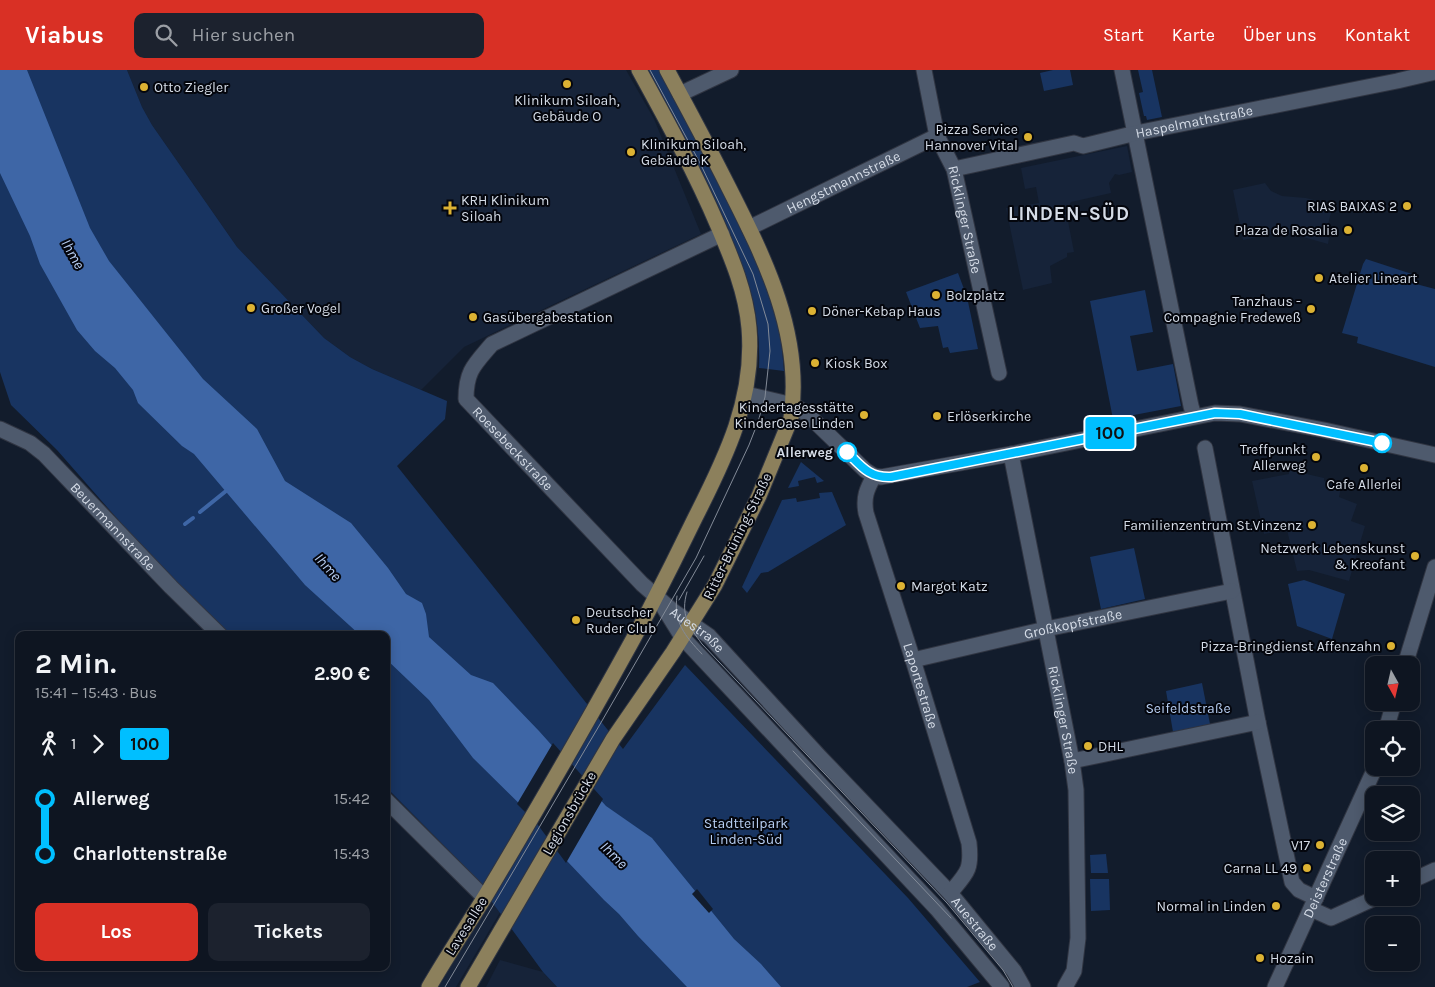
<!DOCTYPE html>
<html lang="de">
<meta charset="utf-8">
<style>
body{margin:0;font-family:Karla,sans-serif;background:#1c222e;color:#f1f3f6;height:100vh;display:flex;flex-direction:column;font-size:19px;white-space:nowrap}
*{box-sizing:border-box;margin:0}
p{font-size:16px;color:#9b9fa5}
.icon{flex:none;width:28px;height:28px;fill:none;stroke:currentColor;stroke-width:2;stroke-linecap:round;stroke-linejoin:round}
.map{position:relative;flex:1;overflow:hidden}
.details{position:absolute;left:15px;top:561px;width:375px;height:340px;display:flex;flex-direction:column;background:#0e1521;border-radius:10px;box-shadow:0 2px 12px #0003,0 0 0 1px #2e343f}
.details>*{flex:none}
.badge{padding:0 10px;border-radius:4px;font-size:18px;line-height:32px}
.needle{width:32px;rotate:172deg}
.buttons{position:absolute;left:1365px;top:586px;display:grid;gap:10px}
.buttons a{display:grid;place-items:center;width:55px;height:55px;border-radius:10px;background:#0e1521;box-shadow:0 2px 12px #0003,0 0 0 1px #2e343f;font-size:25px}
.map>.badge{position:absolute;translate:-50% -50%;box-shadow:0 0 0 2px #fff}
.legs{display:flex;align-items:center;gap:8px;height:55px;padding:0 20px;font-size:16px}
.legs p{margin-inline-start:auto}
.headline{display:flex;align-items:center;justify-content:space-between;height:85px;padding:0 20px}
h1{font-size:28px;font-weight:700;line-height:38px}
.primary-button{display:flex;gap:10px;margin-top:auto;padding:10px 20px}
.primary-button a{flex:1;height:58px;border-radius:10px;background:#d93025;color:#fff;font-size:20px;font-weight:700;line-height:58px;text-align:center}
.primary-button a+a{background:#1c222e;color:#f1f3f6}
ul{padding:0 20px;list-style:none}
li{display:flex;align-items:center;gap:18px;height:55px;font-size:19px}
li i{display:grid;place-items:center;width:8px;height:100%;margin:0 6px;background:currentColor}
li i::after{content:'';width:12px;height:12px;margin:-6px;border:4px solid;border-radius:50%;background:#0e1521}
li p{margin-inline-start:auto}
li:first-child i{background:linear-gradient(#0000 50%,currentColor 0)}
li:last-child i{background:linear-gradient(currentColor 50%,#0000 0)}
header{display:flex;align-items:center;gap:30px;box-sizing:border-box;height:70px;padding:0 25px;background:#d93025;color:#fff}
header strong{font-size:24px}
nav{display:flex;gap:28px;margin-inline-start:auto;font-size:18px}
.search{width:350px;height:45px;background:#1c222e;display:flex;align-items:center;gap:12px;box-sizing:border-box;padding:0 18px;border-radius:10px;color:#9b9fa5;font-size:19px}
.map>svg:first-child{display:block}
</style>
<header>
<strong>Viabus</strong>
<div class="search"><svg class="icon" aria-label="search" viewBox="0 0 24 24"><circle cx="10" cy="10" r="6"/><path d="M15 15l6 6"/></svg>Hier suchen</div>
<nav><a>Start</a><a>Karte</a><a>Über uns</a><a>Kontakt</a></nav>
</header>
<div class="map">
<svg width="1435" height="917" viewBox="0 0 1435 917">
<rect width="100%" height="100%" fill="#121c2c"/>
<g fill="#162339">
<path d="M127,0H626L654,49L701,164L464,277L421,320L372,299L350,287L324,268L237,177L152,55L142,37Z"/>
<path d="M1127,76L1132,102L1119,105L1115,104L1109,113L1111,123L1071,132L1066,141L1074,182L1067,183V187L1050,196L1052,213L1023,220L1006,138L1039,133L1036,117L1025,119L1021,98Z"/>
<path d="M1265,113L1271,121L1282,126L1306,128L1333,135L1325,166L1329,168L1328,174L1289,163V160L1243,170L1233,120Z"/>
<path d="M1289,400L1324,408V411L1332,413L1333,410L1342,412L1339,427L1357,434L1351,451L1365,456L1349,511L1309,500L1297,501L1287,460L1264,464L1252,411L1289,404Z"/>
<path d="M509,800L512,822L456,917H439Z"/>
<path d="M500,890L543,902L557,917H486Z"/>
</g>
<g fill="#183461">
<path d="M0,0H127L142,37L152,55L237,177L324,268L350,287L372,299L447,331L445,349L397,396L623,679L685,595L908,828L980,912L967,917H557L543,902L471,803L386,717V565H227L178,518L57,380L11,335L0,302Z"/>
<path d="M644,0H659L707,88L752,180L769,220L780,258L784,301L759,298C762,223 734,172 701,108C682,72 663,36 644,0Z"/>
<path d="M1053,0H1070L1073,15L1044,21L1040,3Z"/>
<path d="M1138,0H1152L1162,47L1147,50L1146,46H1144L1139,23L1143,22Z"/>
<path d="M1366,189L1418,206L1416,214L1435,219V297L1357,273L1358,267L1342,263L1363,194Z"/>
<path d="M958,203L967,227L978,279L950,283L948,277L943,278L938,256L920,258L906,222Z"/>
<path d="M1145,220L1153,262L1130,266L1137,301L1173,294L1181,336L1113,349L1090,231Z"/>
<path d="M801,392L824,411L817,413L815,407L798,411L799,416L788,418Z"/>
<path d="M832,422L846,455L768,502L761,503L747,523L742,517L782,430L796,428L797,432L820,428L819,423Z"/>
<path d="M1134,478L1145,529L1101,539L1090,487Z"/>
<path d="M1304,510L1345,524L1332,569L1297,556L1288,514Z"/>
<path d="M1202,613L1210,654L1173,662L1166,621Z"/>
<path d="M1106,784L1108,803H1091L1090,785Z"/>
<path d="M1090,809H1109L1110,840L1091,841Z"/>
</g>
<path fill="#3e66a6" d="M0,0H27L90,158L109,191L203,309L257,359L285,411L351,453L388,498L406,524L422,533L426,544L429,567L471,605L493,613L539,661L606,736L652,768L734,869L761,894L781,917H687L638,866L619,844L604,830L567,791L540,754L473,688L429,630L386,589V565H360L305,515L194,384L182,376L138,333L133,320L115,298L95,281L77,260L40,194L30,166L0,103Z"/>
<g fill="#121c2c">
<path d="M553,673L603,729L566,793L538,755L517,734Z"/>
<path d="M697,819L713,839L709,843L692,824Z"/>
</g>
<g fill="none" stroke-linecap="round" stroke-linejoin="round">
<g stroke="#3e66a6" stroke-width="4">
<path d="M200,442L226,421"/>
<path d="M185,454L193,448"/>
</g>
<g stroke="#303542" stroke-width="17">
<g id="minor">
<path id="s1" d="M924,0L937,66L954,99L999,303"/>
<path d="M1122,0L1191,336L1194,346"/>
<path d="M680,24L731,0"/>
<path id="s2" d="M954,99L1074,73L1083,76L1136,63L1397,11L1435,2"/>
<path id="s3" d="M749,158L937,66"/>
<path id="s4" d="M722,164L492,274C474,295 466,301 466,329L642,514L673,541L709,566L819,686L950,823L1014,901L1023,917"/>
<path d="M746,324L793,335L807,344L865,400L874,406L881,407L1011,384L1215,343L1240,344L1324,360L1435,385"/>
<path id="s5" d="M0,359L30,373L44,384L171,517L220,565"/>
<path d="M1205,378L1258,652L1292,812L1299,820L1316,828"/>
<path id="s6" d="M1011,384L1072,691L1076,720L1078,868L1074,901L1065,917"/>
<path id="s7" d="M874,406C867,419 863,427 866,443L913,590L969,773C972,800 967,803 950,823"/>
<path d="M664,538L682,567L937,839L1002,917"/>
<path id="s8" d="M913,590L1046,559L1232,521"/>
<path d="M1405,595L1435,497"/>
<path d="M1386,660L1394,632"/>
<path d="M1072,691L1258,652"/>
<path d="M386,730L484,827"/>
<path d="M1411,811L1435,800"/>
<path d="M1311,839L1331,848L1375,828"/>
<path id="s9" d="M1275,917L1375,698"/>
</g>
</g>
<g stroke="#303542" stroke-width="17">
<g id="major">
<path d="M429,917C447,886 467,856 486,825C542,731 597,636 649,540C665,509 680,479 695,448C726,387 755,328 749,258C746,222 732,189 718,156C695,102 667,51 639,0"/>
<path d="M468,917L613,669L673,582L715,515L759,426L791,348C803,265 765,189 729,118C709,78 688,39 667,0"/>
</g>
</g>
<use href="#minor" stroke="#4e5a6d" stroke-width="15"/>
<use href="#major" stroke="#8c805c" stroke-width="15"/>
<g stroke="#838b98" stroke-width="1">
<path d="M687,522C680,545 689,556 702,574L947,833L1003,900L1013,917"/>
<path d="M677,526C673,552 685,566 702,584"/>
<path d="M679,530L704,486"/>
<path d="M793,681L951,848"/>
<path d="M445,917L599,656L696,488L749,375L758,352L765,327L770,281L768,254L753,204L700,93L650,0"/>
</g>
</g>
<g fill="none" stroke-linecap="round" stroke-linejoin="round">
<g stroke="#fff" stroke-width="11">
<path id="line-1" d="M847,382C861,396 869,408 891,407L1215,343L1240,344L1382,373"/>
</g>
<use href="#line-1" stroke="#00bfff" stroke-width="8"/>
</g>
<g fill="#dcb233" stroke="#04060d" stroke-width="2">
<circle cx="567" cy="14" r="5"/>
<circle cx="144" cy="17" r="5"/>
<circle cx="1028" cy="67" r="5"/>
<circle cx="631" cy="82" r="5"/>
<circle cx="1407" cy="136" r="5"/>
<path d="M447.5 130.5h5v5h5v5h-5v5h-5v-5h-5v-5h5z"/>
<circle cx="1348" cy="160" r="5"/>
<circle cx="1319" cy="208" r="5"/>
<circle cx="936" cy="225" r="5"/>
<circle cx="251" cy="238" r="5"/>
<circle cx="1311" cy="239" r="5"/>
<circle cx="812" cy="241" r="5"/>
<circle cx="473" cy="247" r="5"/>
<circle cx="815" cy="293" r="5"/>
<circle cx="864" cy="345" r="5"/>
<circle cx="937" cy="346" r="5"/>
<circle cx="1316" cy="387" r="5"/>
<circle cx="1364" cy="398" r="5"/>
<circle cx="1312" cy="455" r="5"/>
<circle cx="1415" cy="486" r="5"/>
<circle cx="901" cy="516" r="5"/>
<circle cx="576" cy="550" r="5"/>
<circle cx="1391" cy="576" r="5"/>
<circle cx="1088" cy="676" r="5"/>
<circle cx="1320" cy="775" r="5"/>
<circle cx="1307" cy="798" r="5"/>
<circle cx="1276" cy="836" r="5"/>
<circle cx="1260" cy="888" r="5"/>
</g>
<g fill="#fff" stroke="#00bfff" stroke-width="2.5">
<circle cx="1382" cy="373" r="9"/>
<circle cx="847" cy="382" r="9"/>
</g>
<g text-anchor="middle" stroke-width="4" stroke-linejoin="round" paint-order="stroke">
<g font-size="14" fill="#d5dce7" stroke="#04060d" text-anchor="start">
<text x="154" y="22">Otto Ziegler</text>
<text x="567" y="35" text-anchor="middle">Klinikum Siloah,<tspan x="567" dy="16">Gebäude O</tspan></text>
<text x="1018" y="64" text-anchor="end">Pizza Service<tspan x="1018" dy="16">Hannover Vital</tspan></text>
<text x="641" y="79">Klinikum Siloah,<tspan x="641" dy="16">Gebäude K</tspan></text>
<text x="461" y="135">KRH Klinikum<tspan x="461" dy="16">Siloah</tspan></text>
<text x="1397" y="141" text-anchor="end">RIAS BAIXAS 2</text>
<text x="1338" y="165" text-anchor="end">Plaza de Rosalia</text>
<text x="1329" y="213">Atelier Lineart</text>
<text x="946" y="230">Bolzplatz</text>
<text x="1301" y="236" text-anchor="end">Tanzhaus -<tspan x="1301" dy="16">Compagnie Fredeweß</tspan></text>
<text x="261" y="243">Großer Vogel</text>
<text x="822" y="246">Döner-Kebap Haus</text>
<text x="483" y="252">Gasübergabestation</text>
<text x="825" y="298">Kiosk Box</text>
<text x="854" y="342" text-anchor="end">Kindertagesstätte<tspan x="854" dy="16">KinderOase Linden</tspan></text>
<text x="947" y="351">Erlöserkirche</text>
<text x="1306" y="384" text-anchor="end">Treffpunkt<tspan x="1306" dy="16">Allerweg</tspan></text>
<text x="1364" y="419" text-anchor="middle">Cafe Allerlei</text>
<text x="1302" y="460" text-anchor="end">Familienzentrum St.Vinzenz</text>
<text x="1405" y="483" text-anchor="end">Netzwerk Lebenskunst<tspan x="1405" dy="16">&amp; Kreofant</tspan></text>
<text x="911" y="521">Margot Katz</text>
<text x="586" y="547">Deutscher<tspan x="586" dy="16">Ruder Club</tspan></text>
<text x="1381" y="581" text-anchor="end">Pizza-Bringdienst Affenzahn</text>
<text x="1098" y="681">DHL</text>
<text x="1310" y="780" text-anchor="end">V17</text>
<text x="1297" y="803" text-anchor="end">Carna LL 49</text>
<text x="1266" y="841" text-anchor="end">Normal in Linden</text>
<text x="1270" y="893">Hozain</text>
</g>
<g font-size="14" fill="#d5dce7" stroke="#04060d">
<text dy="5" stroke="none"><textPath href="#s2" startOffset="246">Haspelmathstraße</textPath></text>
<text dy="5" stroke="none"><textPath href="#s3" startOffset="105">Hengstmannstraße</textPath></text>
<text dy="5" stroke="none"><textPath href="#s1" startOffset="156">Ricklinger Straße</textPath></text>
<text dy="5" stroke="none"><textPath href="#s4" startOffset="386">Roesebeckstraße</textPath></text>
<text dy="5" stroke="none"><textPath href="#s5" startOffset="151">Beuermannstraße</textPath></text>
<text transform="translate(737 466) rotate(-64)" y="5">Ritter-Brüning-Straße</text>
<text dy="5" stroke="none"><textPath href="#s8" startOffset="164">Großkopfstraße</textPath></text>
<text dy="5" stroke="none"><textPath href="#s4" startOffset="645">Auestraße</textPath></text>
<text dy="5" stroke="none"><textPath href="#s7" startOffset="220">Laportestraße</textPath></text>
<text dy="5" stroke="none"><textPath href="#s6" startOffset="271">Ricklinger Straße</textPath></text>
<text transform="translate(569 743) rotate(-60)" y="5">Legionsbrücke</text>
<text dy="5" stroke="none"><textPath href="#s9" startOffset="120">Deisterstraße</textPath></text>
<text dy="5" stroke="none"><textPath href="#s4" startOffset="1050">Auestraße</textPath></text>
<text transform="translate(466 856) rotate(-58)" y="5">Lavesallee</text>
</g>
<g font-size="14" font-weight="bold" fill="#d5dce7" stroke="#04060d" text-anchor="end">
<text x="833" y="387">Allerweg</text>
</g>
<g font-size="14" fill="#b7cef2" stroke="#04060d">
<text x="1188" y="643">Seifeldstraße</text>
<text x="746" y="758">Stadtteilpark<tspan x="746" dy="16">Linden-Süd</tspan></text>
</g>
<g font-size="15" font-style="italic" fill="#b8cff4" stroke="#04060d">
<text transform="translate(73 184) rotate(60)" y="5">Ihme</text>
<text transform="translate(328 497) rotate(48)" y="5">Ihme</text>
<text transform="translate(614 785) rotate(45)" y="5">Ihme</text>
</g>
<g font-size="19" font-weight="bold" letter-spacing="1" fill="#d5dce7" stroke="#04060d">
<text x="1069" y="150">LINDEN-SÜD</text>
</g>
</g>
</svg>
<div class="buttons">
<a><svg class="needle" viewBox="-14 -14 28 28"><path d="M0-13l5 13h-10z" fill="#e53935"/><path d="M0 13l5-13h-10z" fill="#9b9fa5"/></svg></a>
<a><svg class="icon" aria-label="locate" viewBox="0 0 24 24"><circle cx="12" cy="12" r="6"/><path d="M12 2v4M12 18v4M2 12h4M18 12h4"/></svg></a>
<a><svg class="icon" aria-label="layers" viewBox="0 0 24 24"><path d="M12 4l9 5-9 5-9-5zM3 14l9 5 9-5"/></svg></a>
<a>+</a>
<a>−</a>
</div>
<b class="badge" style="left:1110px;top:363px;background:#00bfff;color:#111">100</b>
<section class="details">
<div class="headline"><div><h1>2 Min.</h1><p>15:41 – 15:43 · Bus</p></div><b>2.90 €</b></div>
<div class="legs"><svg class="icon" aria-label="walk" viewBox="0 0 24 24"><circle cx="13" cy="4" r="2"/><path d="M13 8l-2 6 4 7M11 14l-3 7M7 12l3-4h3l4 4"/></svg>1<svg class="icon" aria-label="forward" viewBox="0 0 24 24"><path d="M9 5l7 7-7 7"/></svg><b class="badge" style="background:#00bfff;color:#111">100</b></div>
<ul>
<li><i style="color:#00bfff"></i><b>Allerweg</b><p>15:42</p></li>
<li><i style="color:#00bfff"></i><b>Charlottenstraße</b><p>15:43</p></li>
</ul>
<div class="primary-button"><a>Los</a><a>Tickets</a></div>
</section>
</div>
